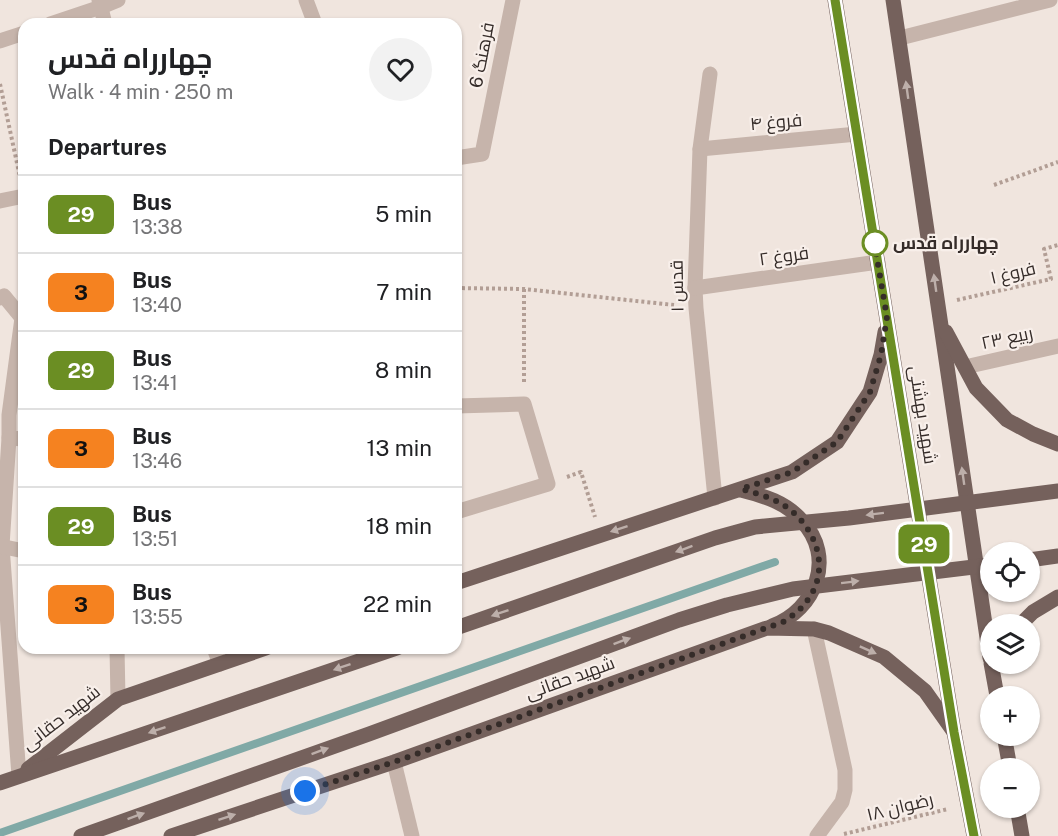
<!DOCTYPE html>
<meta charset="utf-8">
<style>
body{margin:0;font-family:"Public Sans",Cairo,sans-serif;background:#f2f2f2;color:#202124;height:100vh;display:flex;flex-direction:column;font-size:22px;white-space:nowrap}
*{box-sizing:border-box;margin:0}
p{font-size:20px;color:#757577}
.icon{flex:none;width:33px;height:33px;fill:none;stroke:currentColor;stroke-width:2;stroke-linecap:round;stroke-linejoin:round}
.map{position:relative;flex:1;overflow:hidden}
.side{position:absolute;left:18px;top:18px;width:444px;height:636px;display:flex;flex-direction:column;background:#fff;border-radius:18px;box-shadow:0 2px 4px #0004}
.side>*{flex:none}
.badge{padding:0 12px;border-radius:9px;font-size:21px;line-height:39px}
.fabs{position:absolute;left:980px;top:542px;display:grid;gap:12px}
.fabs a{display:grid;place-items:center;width:60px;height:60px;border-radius:50%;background:#fff;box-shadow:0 2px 4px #0004;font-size:30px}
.you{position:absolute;width:30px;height:30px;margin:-15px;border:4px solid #fff;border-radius:50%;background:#1a73e8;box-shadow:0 0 0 9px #1a73e833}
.map>.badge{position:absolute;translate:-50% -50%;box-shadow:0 0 0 3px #fff}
h2{padding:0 30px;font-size:22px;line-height:54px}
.round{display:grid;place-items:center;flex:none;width:63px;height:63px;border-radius:32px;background:#f2f2f2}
.head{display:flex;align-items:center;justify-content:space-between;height:102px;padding:0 30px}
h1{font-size:28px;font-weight:700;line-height:45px}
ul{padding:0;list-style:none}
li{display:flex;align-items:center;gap:18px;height:78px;padding:0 30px;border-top:2px solid #e0e0e0}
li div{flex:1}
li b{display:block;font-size:22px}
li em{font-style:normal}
li .badge{min-width:66px;font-weight:700;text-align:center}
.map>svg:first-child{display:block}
</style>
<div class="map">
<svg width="1058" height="836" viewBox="0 0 1058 836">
<rect width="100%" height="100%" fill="#f0e5de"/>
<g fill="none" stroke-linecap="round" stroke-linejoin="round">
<path stroke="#80a9a6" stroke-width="8" d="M0,833L775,562"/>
<g stroke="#b29e95" stroke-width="4" stroke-dasharray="3 3" stroke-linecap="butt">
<path d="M0,84L20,177"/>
<path d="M994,185L1058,162"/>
<path d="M456,288L524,289L674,305"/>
<path d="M524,289V385"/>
<path d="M957,300L1051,279L1044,249L1058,245"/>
<path d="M567,477L581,472L595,517"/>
<path d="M844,834L948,809"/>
</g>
<g stroke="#c6b4ab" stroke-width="15">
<path d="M99,0L105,24"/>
<path d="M306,0L315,24"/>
<path d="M50,24L101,7L118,0"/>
<path d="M900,38L1050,0"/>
<path d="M0,41L24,33"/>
<path d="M710,74L700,149L695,288L696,308L715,498"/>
<path d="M700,149L857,134"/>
<path d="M456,158L482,154L513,0"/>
<path d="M0,201L24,196"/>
<path d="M695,288L878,262"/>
<path d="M0,298L4,296L22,318"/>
<path d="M24,319L22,318L9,415V438L24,439"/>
<path d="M965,367L1058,346"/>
<path d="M456,406L524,404L548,484L456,512"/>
<path d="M9,438L2,546L19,776"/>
<path d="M0,546L24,551"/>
<path d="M814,629L845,770V790L842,802L817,836"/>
<path d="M117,648L118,699"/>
<path d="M214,648L220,664"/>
<path d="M394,762L412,836"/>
</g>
<g stroke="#75615c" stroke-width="15">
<path d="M835,0L954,732L974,836"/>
<path d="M893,0L990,658"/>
<path d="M946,332L976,388L1007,420L1033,434L1058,444"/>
<path d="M741,490C764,496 786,502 802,521C836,557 816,610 772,626"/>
<path d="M1029,560L1058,556"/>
<path d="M456,583L792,472L837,442L870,392L881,355L885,332"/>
<path d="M1021,624L1033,612L1058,597"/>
<path d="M991,663L997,696"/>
<path d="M1004,735L1010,768"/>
<path d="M28,769L118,699L266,648"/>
<path d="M0,783L397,648"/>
<path d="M1017,807L1022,836"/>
<path d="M171,836L394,762L767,628L814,629L829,633L884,657L925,691L954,732"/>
</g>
<g stroke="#75615c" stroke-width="15">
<path d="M456,628L715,538L755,527L849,518L1058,491"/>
<path d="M81,836L369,734L679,620L727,605L793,589L990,565"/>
</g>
</g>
<defs><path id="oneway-solid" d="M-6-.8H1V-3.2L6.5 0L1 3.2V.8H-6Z" transform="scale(1.5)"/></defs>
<g fill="#bdafaa">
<use href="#oneway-solid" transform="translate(907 90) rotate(-98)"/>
<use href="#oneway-solid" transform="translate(935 283) rotate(-98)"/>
<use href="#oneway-solid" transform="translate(963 476) rotate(-98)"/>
<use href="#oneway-solid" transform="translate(875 514) rotate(173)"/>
<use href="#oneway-solid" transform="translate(619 529) rotate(162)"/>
<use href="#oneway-solid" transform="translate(684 549) rotate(160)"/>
<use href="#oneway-solid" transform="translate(850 582) rotate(-7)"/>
<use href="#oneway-solid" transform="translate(500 613) rotate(161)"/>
<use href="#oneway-solid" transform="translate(622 641) rotate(-20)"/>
<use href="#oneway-solid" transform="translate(868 650) rotate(24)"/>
<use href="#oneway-solid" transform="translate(342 667) rotate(161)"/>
<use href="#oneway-solid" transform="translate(157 730) rotate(161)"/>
<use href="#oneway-solid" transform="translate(320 751) rotate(-20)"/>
<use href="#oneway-solid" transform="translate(136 816) rotate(-20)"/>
<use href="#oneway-solid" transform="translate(227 817) rotate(-18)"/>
</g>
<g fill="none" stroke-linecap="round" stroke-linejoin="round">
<g stroke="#fff" stroke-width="14">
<path id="line" d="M835,0L954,732L974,836"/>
</g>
<use href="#line" stroke="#6b8e23" stroke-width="9"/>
<path stroke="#352c29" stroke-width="6" stroke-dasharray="0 10.8" d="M305,791L394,762L783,622C792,616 801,610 807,601C833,567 814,522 780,503C768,496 754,493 741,489L792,472L837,442L870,392L881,355L887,317L874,241L875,243"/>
</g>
<circle fill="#fff" stroke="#6b8e23" stroke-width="3" cx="875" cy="243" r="12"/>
<g text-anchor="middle" stroke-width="4.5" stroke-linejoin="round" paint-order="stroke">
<g font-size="18" fill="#352c29" stroke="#f8efea">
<text transform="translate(482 55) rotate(-79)" y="6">فرهنگ 6</text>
<text transform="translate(776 122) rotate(-5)" y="6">فروغ ۴</text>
<text transform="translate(784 256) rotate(-8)" y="6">فروغ ۲</text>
<text transform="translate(1013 273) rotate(-13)" y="6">فروغ ۱</text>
<text transform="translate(677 286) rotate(-91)" y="6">قدس ۱</text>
<text transform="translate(1007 338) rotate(-12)" y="6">ربیع ۲۳</text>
<text transform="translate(923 415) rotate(81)" y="6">شهید بهشتی</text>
<text transform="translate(570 678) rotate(-20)" y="6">شهید حقانی</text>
<text transform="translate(61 718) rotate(-38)" y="6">شهید حقانی</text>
<text transform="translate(900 807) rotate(-14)" y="6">رضوان ۱۸</text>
</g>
<g font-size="18" font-weight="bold" fill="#352c29" stroke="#f8efea" text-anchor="start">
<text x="893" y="249">چهارراه قدس</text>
</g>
</g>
</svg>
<div class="fabs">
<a><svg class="icon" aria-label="locate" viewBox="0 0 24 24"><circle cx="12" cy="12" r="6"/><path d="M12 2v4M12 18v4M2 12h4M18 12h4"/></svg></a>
<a><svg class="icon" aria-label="layers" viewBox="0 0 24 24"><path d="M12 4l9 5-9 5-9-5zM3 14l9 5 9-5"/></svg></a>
<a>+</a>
<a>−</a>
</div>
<div class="you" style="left:305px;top:791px"></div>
<b class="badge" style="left:924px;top:544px;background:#6b8e23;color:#fff">29</b>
<section class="side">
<div class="head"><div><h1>چهارراه قدس</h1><p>Walk · 4 min · 250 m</p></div><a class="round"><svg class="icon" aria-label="heart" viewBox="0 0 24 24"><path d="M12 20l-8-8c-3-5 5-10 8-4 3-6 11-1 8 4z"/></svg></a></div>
<h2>Departures</h2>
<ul>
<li><span class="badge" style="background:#6b8e23;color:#fff">29</span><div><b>Bus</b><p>13:38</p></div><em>5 min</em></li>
<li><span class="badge" style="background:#f58220;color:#111">3</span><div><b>Bus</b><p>13:40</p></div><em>7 min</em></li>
<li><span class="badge" style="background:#6b8e23;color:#fff">29</span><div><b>Bus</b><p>13:41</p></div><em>8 min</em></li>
<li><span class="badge" style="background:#f58220;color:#111">3</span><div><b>Bus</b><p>13:46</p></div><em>13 min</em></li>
<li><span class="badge" style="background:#6b8e23;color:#fff">29</span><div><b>Bus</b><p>13:51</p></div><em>18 min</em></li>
<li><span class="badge" style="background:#f58220;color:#111">3</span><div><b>Bus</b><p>13:55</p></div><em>22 min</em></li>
</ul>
</section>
</div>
